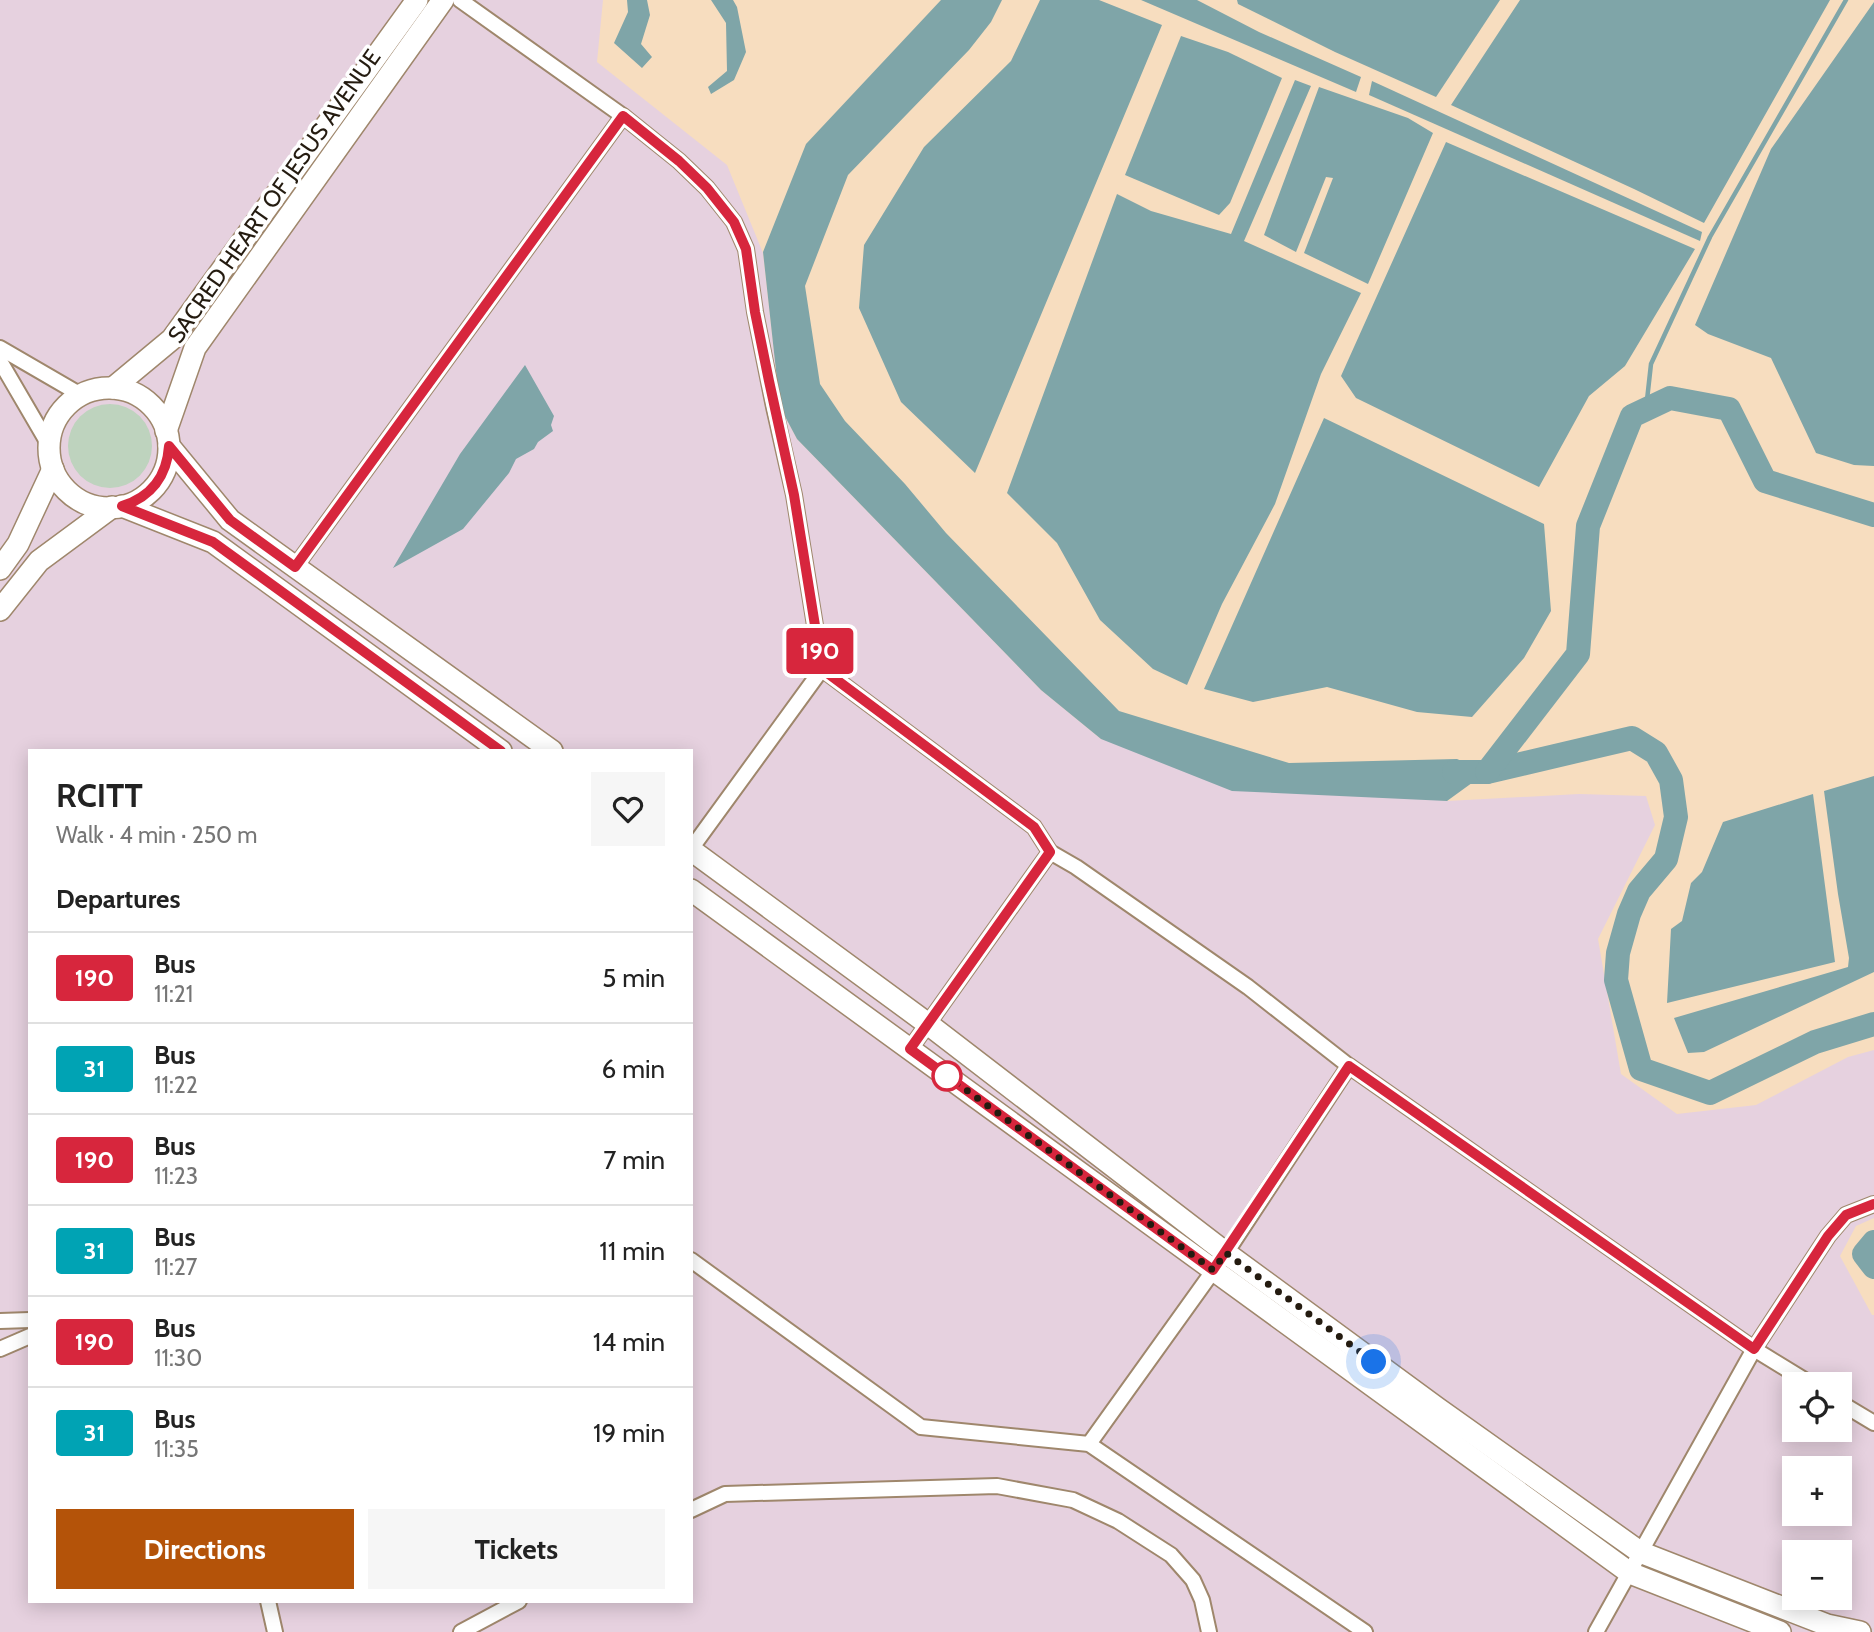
<!DOCTYPE html>
<meta charset="utf-8">
<style>
body{margin:0;font-family:Cabin,sans-serif;background:#f6f6f6;color:#222;height:100vh;display:flex;flex-direction:column;font-size:26px;white-space:nowrap}
*{box-sizing:border-box;margin:0}
p{font-size:23px;color:#767676}
.icon{flex:none;width:38px;height:38px;fill:none;stroke:currentColor;stroke-width:2;stroke-linecap:round;stroke-linejoin:round}
.map{position:relative;flex:1;overflow:hidden}
.side{position:absolute;left:28px;top:749px;width:665px;height:854px;display:flex;flex-direction:column;background:#fff;border-radius:0px;box-shadow:0 4px 18px #0003}
.side>*{flex:none}
.badge{padding:0 14px;border-radius:5px;font-size:24px;line-height:46px}
.tools{position:absolute;left:1782px;top:1372px;display:grid;gap:14px}
.tools a{display:grid;place-items:center;width:70px;height:70px;border-radius:0px;background:#fff;box-shadow:0 4px 18px #0003;font-size:35px}
.you{position:absolute;width:35px;height:35px;margin:-18px;border:5px solid #fff;border-radius:50%;background:#1a73e8;box-shadow:0 0 0 10px #1a73e833}
.map>.badge{position:absolute;translate:-50% -50%;box-shadow:0 0 0 4px #fff}
h2{padding:0 28px;font-size:26px;line-height:63px}
.round{display:grid;place-items:center;flex:none;width:74px;height:74px;border-radius:0px;background:#f6f6f6}
.summary{display:flex;align-items:center;justify-content:space-between;height:119px;padding:0 28px}
h1{font-size:33px;font-weight:700;line-height:52px}
.action{display:flex;gap:14px;margin-top:auto;padding:14px 28px}
.action a{flex:1;height:80px;border-radius:0px;background:#b45309;color:#fff;font-size:28px;font-weight:700;line-height:80px;text-align:center}
.action a+a{background:#f6f6f6;color:#222}
ul{padding:0;list-style:none}
li{display:flex;align-items:center;gap:21px;height:91px;padding:0 28px;border-top:2px solid #e0e0e0}
li div{flex:1}
li b{display:block;font-size:26px}
li em{font-style:normal}
li .badge{min-width:77px;font-weight:700;text-align:center}
.map>svg:first-child{display:block}
</style>
<div class="map">
<svg width="1874" height="1632" viewBox="0 0 1874 1632">
<rect width="100%" height="100%" fill="#f7ddbf"/>
<path fill="#e6d1df" fill-rule="evenodd" d="M0,0H603L597,62L727,165L763,253L780,407L797,439L1041,690L1101,739L1447,801L1579,794L1646,796L1655,825L1598,939L1621,1074L1677,1114L1756,1105L1848,1057L1874,1050V1218L1856,1226L1840,1256L1872,1315H1874V1632H0ZM30,751H691V1601H30ZM1794,1384H1839V1430H1794ZM1794,1468H1839V1514H1794ZM1794,1552H1839V1598H1794Z"/>
<circle fill="#bed3be" cx="110" cy="446" r="42"/>
<g fill="#7fa5a8">
<path d="M627,0H647L650,15L641,44L652,57L642,68L614,43L628,12Z"/>
<path d="M711,0H733L737,7L746,52L734,80L711,94L708,87L727,71L726,23Z"/>
<path d="M941,0H1002L991,22L969,50L848,175L805,286L820,384L845,421L905,484L946,533L1119,711L1289,763L1457,759L1487,772L1447,801L1232,791L1101,739L1041,690L797,439L780,407L763,252L806,144Z"/>
<path d="M1040,0H1099L1162,25L975,473L901,402L859,308L864,245L924,147L1011,61Z"/>
<path d="M1141,0H1197L1259,32L1361,77L1356,92Z"/>
<path d="M1237,0H1500L1436,97L1335,52L1238,4Z"/>
<path d="M1520,0H1830L1704,223L1634,189L1451,105Z"/>
<path d="M1874,2V466L1854,465L1816,453L1771,358L1708,334L1695,325L1771,149Z"/>
<path d="M1181,36L1228,52L1282,78L1230,203L1219,215L1125,175Z"/>
<path d="M1295,80L1311,86L1244,241L1361,293L1321,374L1275,504L1222,604L1187,685L1153,669L1100,620L1057,543L1007,493L1117,194L1151,211L1231,234Z"/>
<path d="M1372,81L1702,232L1700,241L1369,95Z"/>
<path d="M1319,87L1408,118L1433,133L1368,284L1304,253L1333,178L1326,177L1296,252L1264,235Z"/>
<path d="M1446,142L1695,249L1625,366L1589,396L1539,487L1356,398L1341,376Z"/>
<path d="M525,365L554,416L551,425L553,431L538,442L534,449L516,459L509,473L463,529L393,568L460,454Z"/>
<path d="M1324,418L1544,524L1551,611L1524,658L1472,717L1417,712L1327,687L1253,702L1204,689Z"/>
<path d="M1874,776V972L1704,1052L1688,1053L1674,1018L1848,967L1849,958L1838,894L1824,791Z"/>
<path d="M1813,794L1835,962L1667,1003L1671,929L1682,921L1691,883L1702,872L1723,822Z"/>
</g>
<g fill="none" stroke-linecap="round" stroke-linejoin="round">
<path stroke="#7fa5a8" stroke-width="4.5" d="M1646,409L1651,364L1710,237L1846,0"/>
<g stroke="#7fa5a8" stroke-width="24">
<path d="M1454,772H1487L1632,738L1656,753L1671,780L1676,817L1666,859L1639,891L1629,914L1618,953L1616,980L1641,1069L1710,1093L1815,1042L1874,1024"/>
<path d="M1487,772L1578,654L1588,526L1632,416L1670,398L1729,409L1765,481L1874,515"/>
<path d="M1874,1242L1864,1254L1874,1267"/>
</g>
<g stroke="#9f876c" stroke-width="18">
<g id="street">
<path d="M460,0L623,116L679,161L707,188L734,222L746,249L755,312L774,407L794,495L822,669L691,849"/>
<path d="M0,348L81,395"/>
<path d="M0,361L49,445"/>
<path d="M295,567L623,116"/>
<path d="M822,669L1034,827L1050,852L1076,867L1248,987L1349,1066L1754,1349L1811,1384"/>
<path d="M910,1049L1050,852"/>
<path d="M691,1260L921,1427L1089,1444L1365,1632"/>
<path d="M0,1321L30,1320"/>
<path d="M0,1349L30,1336"/>
<path d="M1839,1402L1874,1423"/>
<path d="M1089,1444L1226,1253L1349,1066"/>
<path d="M691,1510L725,1494L997,1486L1073,1500L1118,1521L1171,1555L1193,1580L1202,1600L1209,1632"/>
<path d="M268,1601L275,1632"/>
<path d="M461,1632L519,1601"/>
<path d="M1596,1632L1754,1349L1828,1236L1846,1215L1874,1204"/>
</g>
</g>
<g stroke="#9f876c" stroke-width="24">
<g id="secondary">
<path d="M113,388L172,339L417,0"/>
<circle cx="109" cy="448" r="60"/>
<path d="M166,431L195,348L443,0"/>
<path d="M169,446L230,520L552,751"/>
<path d="M122,506L213,542L501,751"/>
<path d="M0,569L18,544L53,469"/>
<path d="M0,610L39,561L112,507"/>
<path d="M691,850L928,1024L1226,1253L1437,1408L1640,1552L1827,1625L1860,1632"/>
<path d="M691,890L1630,1573L1780,1632"/>
</g>
</g>
<use href="#street" stroke="#fff" stroke-width="14"/>
<use href="#secondary" stroke="#fff" stroke-width="21"/>
</g>
<g fill="none" stroke-linecap="round" stroke-linejoin="round">
<g stroke="#fff" stroke-width="16">
<path id="line" d="M501,751L213,542L122,506C151,497 167,476 169,446L230,520L295,567L623,116L679,161L707,188L734,222L746,249L755,312L769,381L794,495L822,669L1034,827L1050,852L910,1049L1213,1270L1349,1066L1754,1349L1828,1236L1846,1215L1874,1204"/>
</g>
<use href="#line" stroke="#d7263d" stroke-width="10"/>
<path stroke="#241b10" stroke-width="7" stroke-dasharray="0 12.6" d="M947,1076L1213,1270L1226,1253L1374,1362"/>
</g>
<circle fill="#fff" stroke="#d7263d" stroke-width="3.5" cx="947" cy="1076" r="14"/>
<g text-anchor="middle" stroke-width="7" stroke-linejoin="round" paint-order="stroke">
<g font-size="23" fill="#241b10" stroke="#fff">
<text transform="translate(274 196) rotate(-55)" y="8">SACRED HEART OF JESUS AVENUE</text>
</g>
</g>
</svg>
<div class="tools">
<a><svg class="icon" aria-label="locate" viewBox="0 0 24 24"><circle cx="12" cy="12" r="6"/><path d="M12 2v4M12 18v4M2 12h4M18 12h4"/></svg></a>
<a>+</a>
<a>−</a>
</div>
<div class="you" style="left:1374px;top:1362px"></div>
<b class="badge" style="left:820px;top:651px;background:#d7263d;color:#fff">190</b>
<section class="side">
<div class="summary"><div><h1>RCITT</h1><p>Walk · 4 min · 250 m</p></div><a class="round"><svg class="icon" aria-label="heart" viewBox="0 0 24 24"><path d="M12 20l-8-8c-3-5 5-10 8-4 3-6 11-1 8 4z"/></svg></a></div>
<h2>Departures</h2>
<ul>
<li><span class="badge" style="background:#d7263d;color:#fff">190</span><div><b>Bus</b><p>11:21</p></div><em>5 min</em></li>
<li><span class="badge" style="background:#00a3b4;color:#fff">31</span><div><b>Bus</b><p>11:22</p></div><em>6 min</em></li>
<li><span class="badge" style="background:#d7263d;color:#fff">190</span><div><b>Bus</b><p>11:23</p></div><em>7 min</em></li>
<li><span class="badge" style="background:#00a3b4;color:#fff">31</span><div><b>Bus</b><p>11:27</p></div><em>11 min</em></li>
<li><span class="badge" style="background:#d7263d;color:#fff">190</span><div><b>Bus</b><p>11:30</p></div><em>14 min</em></li>
<li><span class="badge" style="background:#00a3b4;color:#fff">31</span><div><b>Bus</b><p>11:35</p></div><em>19 min</em></li>
</ul>
<div class="action"><a>Directions</a><a>Tickets</a></div>
</section>
</div>
